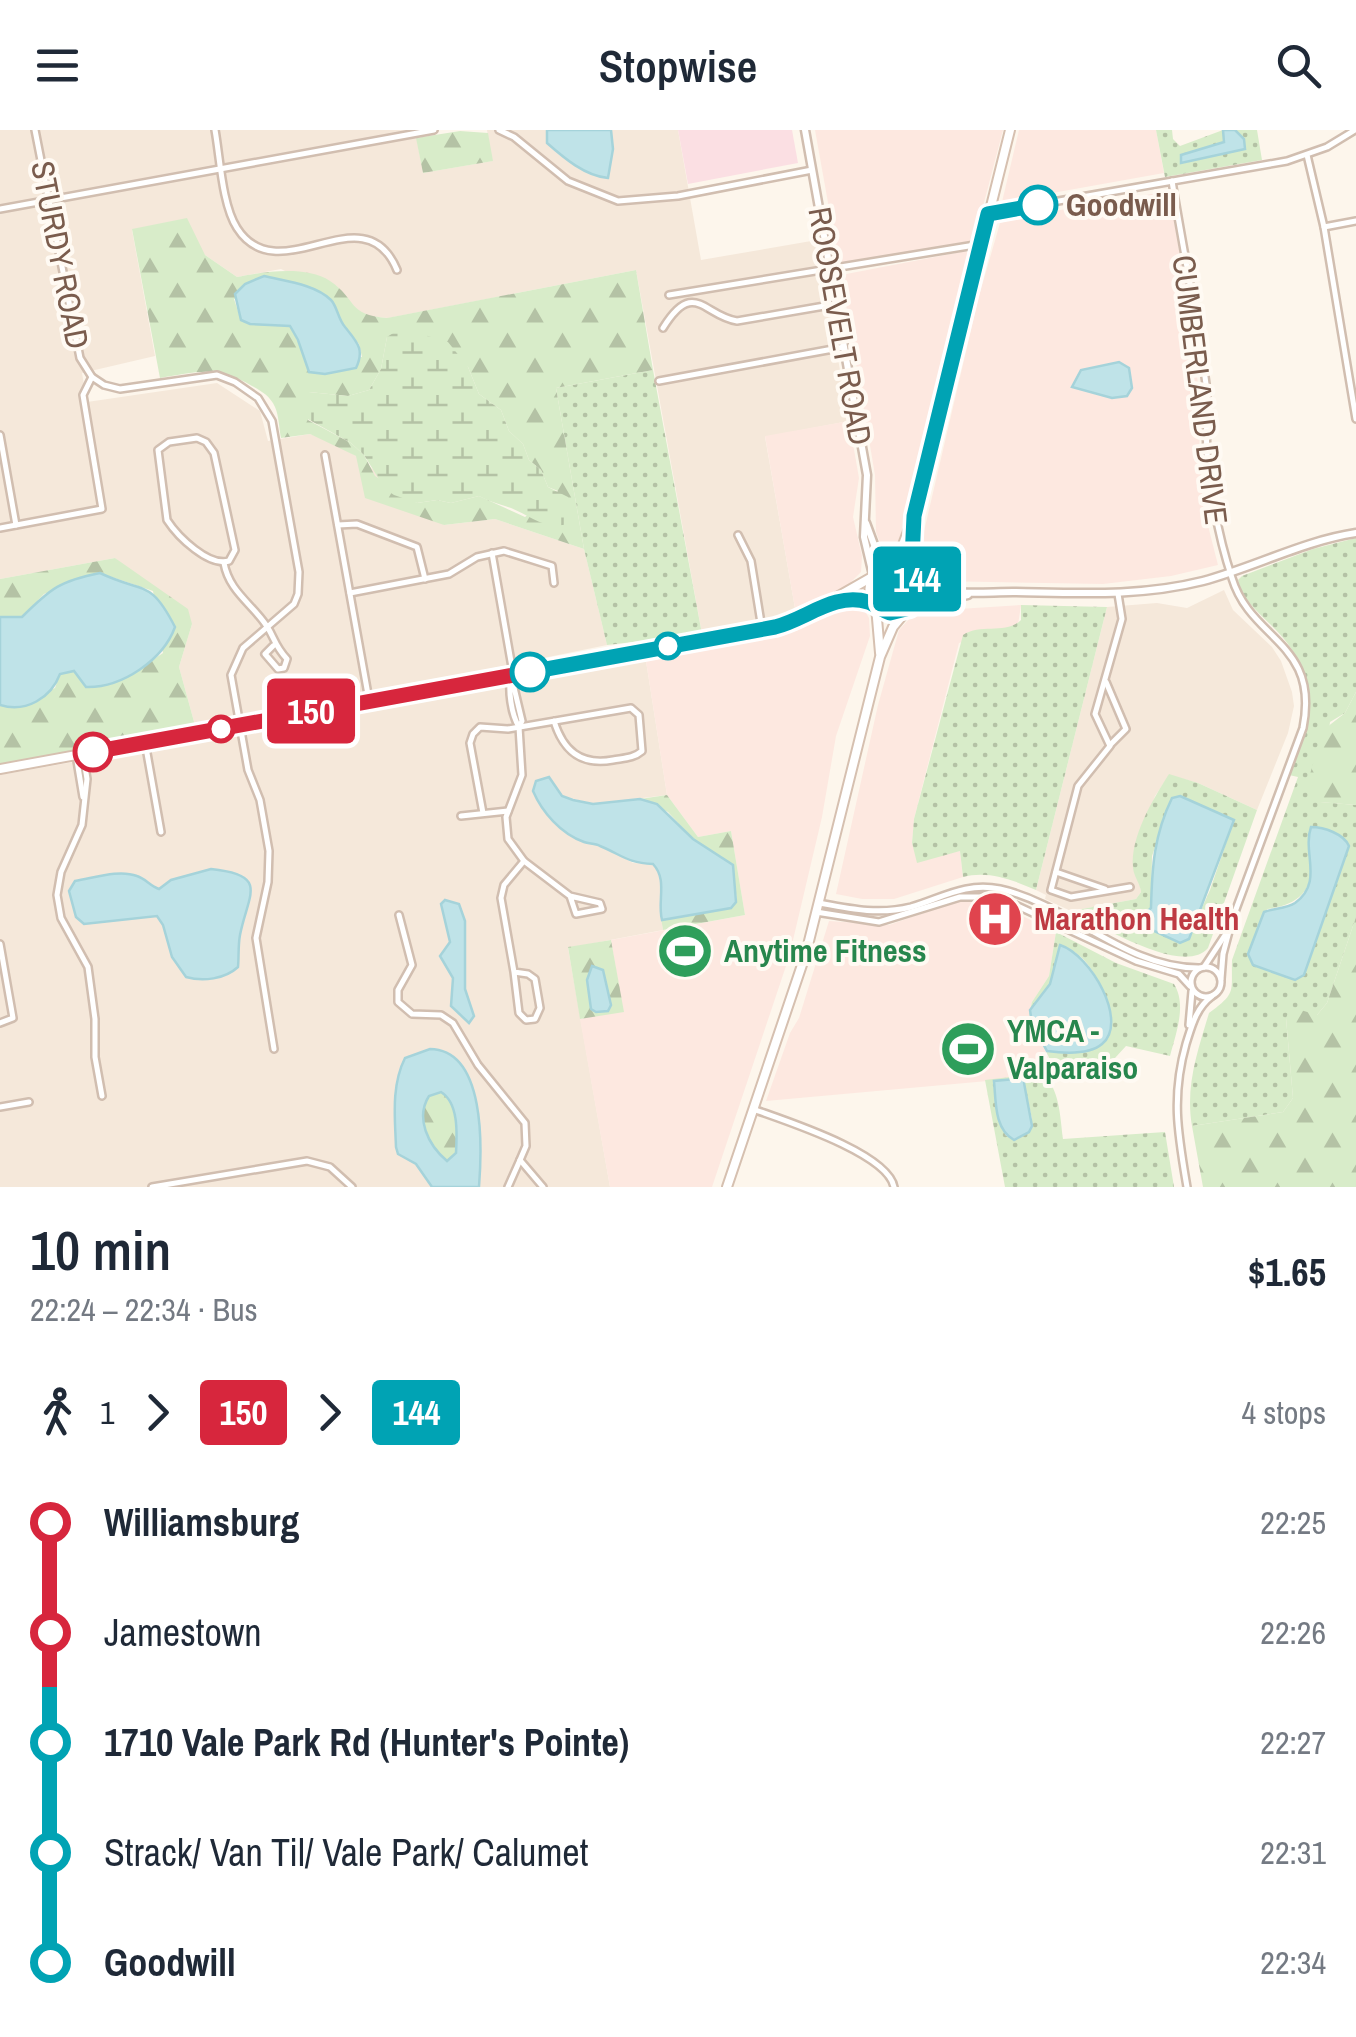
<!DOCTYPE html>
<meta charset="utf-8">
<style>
body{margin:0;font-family:"Archivo Narrow",sans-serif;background:#f2f2f3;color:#1f2937;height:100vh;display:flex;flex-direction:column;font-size:38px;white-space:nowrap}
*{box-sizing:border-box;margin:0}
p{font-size:32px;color:#747a83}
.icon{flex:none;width:55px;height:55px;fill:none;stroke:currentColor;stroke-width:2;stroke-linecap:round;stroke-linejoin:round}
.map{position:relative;height:1057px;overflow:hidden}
.panel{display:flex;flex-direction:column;background:#fff;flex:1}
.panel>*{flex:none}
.badge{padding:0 20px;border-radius:8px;font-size:35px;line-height:65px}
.map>.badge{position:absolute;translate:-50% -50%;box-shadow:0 0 0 5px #fff}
.legs{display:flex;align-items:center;gap:15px;height:110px;padding:0 30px;font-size:32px}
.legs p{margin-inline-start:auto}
.summary{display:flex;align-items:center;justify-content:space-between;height:170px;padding:0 30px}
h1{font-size:55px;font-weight:600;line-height:75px}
ul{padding:0 30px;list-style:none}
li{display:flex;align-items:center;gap:35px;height:110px;font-size:38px}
li i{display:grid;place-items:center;width:15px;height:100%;margin:0 12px;background:currentColor}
li i::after{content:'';width:25px;height:25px;margin:-12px;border:8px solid;border-radius:50%;background:#fff}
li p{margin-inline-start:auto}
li:first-child i{background:linear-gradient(#0000 50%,currentColor 0)}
li:last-child i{background:linear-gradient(currentColor 50%,#0000 0)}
header{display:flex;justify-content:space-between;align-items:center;height:130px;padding:0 30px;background:#fff;font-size:45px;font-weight:600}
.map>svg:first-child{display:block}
</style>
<header><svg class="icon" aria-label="menu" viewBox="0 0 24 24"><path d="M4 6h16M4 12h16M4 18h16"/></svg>Stopwise<svg class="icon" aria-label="search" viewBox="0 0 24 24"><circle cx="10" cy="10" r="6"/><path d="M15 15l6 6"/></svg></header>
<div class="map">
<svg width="1356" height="1057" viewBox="0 0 1356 1057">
<defs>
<pattern id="green-dots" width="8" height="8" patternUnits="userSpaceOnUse" patternTransform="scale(2.5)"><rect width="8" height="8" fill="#d8ecc9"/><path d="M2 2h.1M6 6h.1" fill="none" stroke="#b4c2a5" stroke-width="1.8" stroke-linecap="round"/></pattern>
<pattern id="forest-firs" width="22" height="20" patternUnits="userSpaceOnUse" patternTransform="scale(2.5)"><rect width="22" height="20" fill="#d8ecc9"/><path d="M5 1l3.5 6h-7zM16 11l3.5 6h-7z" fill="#b4c2a5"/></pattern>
<pattern id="wetland-marsh" width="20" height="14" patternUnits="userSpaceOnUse" patternTransform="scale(2.5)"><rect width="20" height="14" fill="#d8ecc9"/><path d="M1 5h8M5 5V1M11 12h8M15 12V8" fill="none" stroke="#b4c2a5"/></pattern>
</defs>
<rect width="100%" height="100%" fill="#fdf6ec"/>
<g fill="#f5e8da">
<path d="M0,0H415L423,43L492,31L487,0H678L701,130L817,110L849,291L765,307L796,484L777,491L702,504L636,140L388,188L365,186L351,174L281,139L237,147L205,125L132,100L155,226L82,243L87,272L217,253L260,281L268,311L310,304L330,311L356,326L444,395L495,389L584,419L607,515L196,599L179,537L192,494L115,428L0,449Z"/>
<path d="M1224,460L1233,480L1272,517L1281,531L1292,562L1294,576L1288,603L1257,680L1198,653L1169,645L1155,666L1135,723L1141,762L1136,769L1071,781L1045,769L1046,765L1036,760L1107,477L1157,473L1187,478Z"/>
<path d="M646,531L667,665L593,674L563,666L548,647L536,651L534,656L533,661L583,712L602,716L633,733L653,734L658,739L662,756L660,780L663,800L568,818L610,1057H0V645Z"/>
</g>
<g fill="#fde8e0">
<path d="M815,0H1003L975,107L970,111L839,134Z"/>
<path d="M1019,0H1156L1164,43L1002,72Z"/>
<path d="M1169,61L1193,203L1191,206L1201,274L1199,322L1203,376L1218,435L1171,446L1103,454L935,451L923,440L921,414L979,166L1000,93L1015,88Z"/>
<path d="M966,121L971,128L900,408L895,420H883L876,402L875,345L841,145Z"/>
<path d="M849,291L859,348L853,387L862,426L861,442L850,453L852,456L796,484L765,306Z"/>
<path d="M1021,475L1018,495L959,513L914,689L912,713L928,728L960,721L963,747L894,769H862L836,764L878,575L899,500L912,486L927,481Z"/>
<path d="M842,478L865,481L869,488L870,506L836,606L822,687L789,827L712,1057H610L580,889L623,881L611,810L745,785L731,701L698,707L667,665L646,531L796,501Z"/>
<path d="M966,768L1009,773L1014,782L1056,802L1049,846L1032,872L1029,884L1052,936L1031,947L766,971L790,903L799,888L829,791L889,795Z"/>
</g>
<path fill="#fbdfe3" d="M678,0H792L798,33L688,54Z"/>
<g fill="url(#green-dots)" fill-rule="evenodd">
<path d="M1156,0H1172L1173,9L1180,16L1223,0L1224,12L1180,27L1243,8L1235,0H1257L1262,30L1165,47Z"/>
<path d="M653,240L702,504L607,515L584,419L556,258Z"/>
<path d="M1356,408V562L1345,583L1330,592L1320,672L1356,675V787L1327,873L1317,885L1286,888L1293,968L1283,982L1192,996C1185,956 1198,920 1209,883C1237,862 1231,863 1232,830L1298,647L1289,645C1311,583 1322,544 1270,494C1256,480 1243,470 1238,450L1242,446L1313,419ZM1308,712L1348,716L1304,845L1295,850L1253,835L1267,779C1309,774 1317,750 1308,712Z"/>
<circle cx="894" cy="459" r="17"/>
<path d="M1021,475L1107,477L1036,760C1013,750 988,740 963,747L960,721L917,733L912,713L914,689L963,505C981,493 1006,505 1021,490Z"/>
<path d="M1169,644L1198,653L1257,680L1208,818C1183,847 1100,795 1071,781L1136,769L1141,762C1140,753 1134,747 1133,738C1130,707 1153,669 1169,644ZM1180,666L1234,690L1210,760L1187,811L1127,786L1147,782L1151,778L1152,726L1172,668Z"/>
<path d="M1056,802L1116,833L1174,854C1187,875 1176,903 1170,926L1126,916L1115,928L1067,941L1061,947L1057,945L1029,884L1032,872L1049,846ZM1060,815C1095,825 1111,872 1108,905L1063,923L1046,921L1031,881L1050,854Z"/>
<path d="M1042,943C1060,959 1060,986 1063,1009L1165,1002L1174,1057H1005L985,950ZM1024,952L1032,989L1006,1006L997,983L995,956Z"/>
</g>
<g fill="url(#forest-firs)" fill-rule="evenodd">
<path d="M460,1L488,3L493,31L423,43L416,8Z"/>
<path d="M187,88L205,125L237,147C263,142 306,135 330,151C357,169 347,185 387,188L636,140L653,240L556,258L584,419L495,389L444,395L365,368L356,326L310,304L281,308C279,298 279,286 275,277C270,266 261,261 252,256C217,235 197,242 160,248L132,99ZM313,159L334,173L341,192L359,214L362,227L302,220L290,196L241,190L234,169ZM387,207L468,237L479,264L501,280L509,301L523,314L529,330L541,340L548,357L558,361L525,387L479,366L451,373L437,370L417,373L375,346L364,325L351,313L308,290L309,262L348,266L369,260L381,239Z"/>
<path d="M115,428L188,479L192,494L179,537L196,599L0,635V575L10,578L55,558L60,544L75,541L97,557L139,539L163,523L153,461L100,443L44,464L22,487H0V449Z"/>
<path d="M1356,562V675L1319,672L1309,648L1322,601L1345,583Z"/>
<path d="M667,665L698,707L731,701L745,785L663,800L661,788L731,778L737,770L732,735L691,707L668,682L640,669Z"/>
<path d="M1356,787V1057H1203L1192,996L1283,982L1293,968L1286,888L1291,877L1317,885L1327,873Z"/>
<path d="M611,810L624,882L580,889L568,817Z"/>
<path d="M441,962C459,974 457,1004 456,1023L446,1031C428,1015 415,988 429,965Z"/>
</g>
<path fill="url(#wetland-marsh)" d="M401,198L448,212L468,237L479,264L501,280L509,301L523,314L529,330L541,340L548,357L568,367L573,378L568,394C544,400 531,386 511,378C499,374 490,372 479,366L451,373L437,370L417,373L394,365L385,359L364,325L351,313L304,287L300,275L309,262L348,266L369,260L381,239L387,207Z"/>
<g fill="#bfe3e8" stroke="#a5d3da" stroke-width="2.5" fill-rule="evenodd">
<path d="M547,0H611L613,19L608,48C585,46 564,28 547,13Z"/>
<path d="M1223,0H1235L1244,9L1245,19L1181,33V25L1224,12Z"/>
<path d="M264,146C284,151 315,154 331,170C337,176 338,189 345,197C357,212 365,219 356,238L325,244L309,242L298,210L290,196L250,194L241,190L235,164L245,154Z"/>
<path d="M1119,232L1129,238L1132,258L1127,266L1112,268L1072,257L1081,240Z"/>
<path d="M100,443C144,464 150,448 175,497C163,530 122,558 86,557L74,541L60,544C51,568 26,583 0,575V487H22C51,458 60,451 100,443Z"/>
<path d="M549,647L562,666L573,670L593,674L640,669L657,674L693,709L733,735L736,772L731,778L662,790C657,771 668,750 653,734C627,733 622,725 600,716C595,713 589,714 584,712C561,704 542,682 533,661L536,651Z"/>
<path d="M1180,666L1234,690L1189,809L1180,813L1126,788L1147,782L1151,778C1152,737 1154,705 1172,668Z"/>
<path d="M1311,697C1324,697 1344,704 1349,716L1304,845L1295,850L1253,835L1248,824L1264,782C1273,778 1286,779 1295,773C1324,752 1302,723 1311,697Z"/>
<path d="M211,739C270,745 248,764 240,805C238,815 239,827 238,837C225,849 203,852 186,847L172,827L163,795L157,786L84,794L76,787L69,761L75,751C94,748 119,739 137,746C146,749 150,756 159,759L171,750Z"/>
<path d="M445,770L459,774L465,791V859L474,886L469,893L451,876L453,848L440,826L450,812L441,774Z"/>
<path d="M1060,815C1091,825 1129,892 1102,914C1089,925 1062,923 1047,921L1032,893L1030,880L1050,854Z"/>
<path d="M592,836L603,840L611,875L608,881L596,882L591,879L587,850Z"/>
<path d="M430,919C486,920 482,1018 479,1057H432L416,1034L398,1024L396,1017C395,988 391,956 405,928ZM441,962C459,973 457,1004 456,1023L447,1031C428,1015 415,988 429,966Z"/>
<path d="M1026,948L1024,953L1032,996L1029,1002L1014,1010C994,999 996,971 994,951Z"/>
</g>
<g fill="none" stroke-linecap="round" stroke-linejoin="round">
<g stroke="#d1beb0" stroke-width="10">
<g id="minor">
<path d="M215,0C220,27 222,75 237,98C279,164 364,60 397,140"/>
<path d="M499,0L514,7L568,51L618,71L678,66L812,40"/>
<path d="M1307,25L1324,97L1356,289"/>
<path d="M1172,51C1183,119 1197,186 1206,254C1209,276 1205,299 1207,322C1211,366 1218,406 1232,448C1251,511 1320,512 1303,598L1232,790L1223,824L1221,849"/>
<path d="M0,79L434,0"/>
<path d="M990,83L1287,31L1327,17L1355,0"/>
<path d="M1324,97L1356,91"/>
<path d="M669,165L981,114"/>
<path d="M663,198C694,148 704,186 737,191L836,174"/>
<path d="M92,247L104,255L120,259L217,245L235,252L258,268L272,291L299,442L298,464L294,474L243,518L231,545L248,640L260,670L269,721L268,752L256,808L274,919"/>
<path d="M659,251L844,217"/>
<path d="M0,305L16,395"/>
<path d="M197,308L206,312L214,323L235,420L229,431C209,437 178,407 167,390L158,320L169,312Z"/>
<path d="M325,325L369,570"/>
<path d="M338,395L357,394L417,417L425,449"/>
<path d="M0,398L102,379L83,265L92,247L80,228L35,0"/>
<path d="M738,405L751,431L762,499"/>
<path d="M492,423L513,543"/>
<path d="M224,433C229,461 251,473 266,495C275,508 274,515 287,529L284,538L278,539L265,524L273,516"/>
<path d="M350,463L449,444L477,427L504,421L552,436L554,453"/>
<path d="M1118,464L1122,489L1095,584L1110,616L1078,656L1051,760L1071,767L1130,757"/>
<path d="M511,545L522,591L519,597C511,584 508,560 511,545Z"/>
<path d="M1106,552L1126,599L1110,615"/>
<path d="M519,597L522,645L506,687L508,709L524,731L570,766L576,784L602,779L600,773L570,766"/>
<path d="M145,612L161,702"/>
<path d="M83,624L87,649L82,695L61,742L57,765L61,788L88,837L95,889V927L102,966"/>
<path d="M76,625L83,667"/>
<path d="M483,683L470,613L473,604L480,597L508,599L631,578L639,585L642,621C634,628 624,628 613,630C580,636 563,620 554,591"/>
<path d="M461,686L508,681"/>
<path d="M1056,742L1105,759"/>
<path d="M819,773C851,779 879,785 911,777C942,768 965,752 1000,759C1069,774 1126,839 1200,838"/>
<path d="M816,782L879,792L960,767H998L1136,831L1179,844L1190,856"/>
<path d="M399,785L412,835L398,860V872L412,884L441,885L453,893L478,935L525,993L526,1016L520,1030L543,1057"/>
<path d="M0,814L13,888L0,893"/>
<circle cx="1206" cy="852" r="15"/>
<path d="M1204,837L1227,802"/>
<path d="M514,842L519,883L526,890L535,889L540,878L535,849L528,844L514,842L501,768L504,755L524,731"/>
<path d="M1189,895L1192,861"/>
<path d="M0,977L29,972"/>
<path d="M753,979C783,990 888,1023 894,1057"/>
<path d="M152,1057L307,1031L330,1037L352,1057"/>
<path d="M508,1057L520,1030"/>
<path d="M1187,1057C1178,1004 1171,967 1186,914C1192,895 1196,878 1212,866"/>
</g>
</g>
<g stroke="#d1beb0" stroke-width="11">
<g id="tertiary">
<path d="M805,0L867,345L864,407L873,445"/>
<path d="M866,393L876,420L888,435"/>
<path d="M917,450C945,468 981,462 1013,462C1078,463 1139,467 1203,451C1255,437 1303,411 1356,403"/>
<path d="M910,478L968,465"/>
</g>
</g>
<g stroke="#d6c0b0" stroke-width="12">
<g id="secondary">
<path d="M913,395L917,469C894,505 847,465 882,437L899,436L915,447"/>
<path d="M891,435L901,420L914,385L1010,0"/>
<path d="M826,475L853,470L874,474"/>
<path d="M876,477L880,523"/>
<path d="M0,639L775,497L795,491L872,447"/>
<path d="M727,1057L806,823L880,527L893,497L908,479"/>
</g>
</g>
<use href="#minor" stroke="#fff" stroke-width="5"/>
<use href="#tertiary" stroke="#fff" stroke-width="6"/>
<use href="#secondary" stroke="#fff" stroke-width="8"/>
</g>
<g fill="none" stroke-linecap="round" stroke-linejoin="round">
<g stroke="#fff" stroke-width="22">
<path id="line-1" d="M93,622L530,542"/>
</g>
<g stroke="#fff" stroke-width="22">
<path id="line-2" d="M530,542L775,497C807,489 834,462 868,472C876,475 882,480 890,483L910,478L918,458L912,429L914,386L988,84L1038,75"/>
</g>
<use href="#line-1" stroke="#d7263d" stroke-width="15"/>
<use href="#line-2" stroke="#00a3b4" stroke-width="15"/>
</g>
<defs>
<g id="hospital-disc" transform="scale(2.875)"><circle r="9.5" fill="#e0444e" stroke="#fffaf3"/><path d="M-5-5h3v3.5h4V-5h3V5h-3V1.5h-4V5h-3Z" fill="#fff"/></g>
<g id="stadium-disc" transform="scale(2.875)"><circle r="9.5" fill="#2e9e5b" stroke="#fffaf3"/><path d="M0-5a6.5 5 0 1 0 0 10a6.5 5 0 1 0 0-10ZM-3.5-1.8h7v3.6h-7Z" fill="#fff"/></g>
</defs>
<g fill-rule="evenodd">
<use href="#hospital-disc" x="995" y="789"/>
<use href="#stadium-disc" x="685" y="821"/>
<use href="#stadium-disc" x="968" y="919"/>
</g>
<g fill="#fff" stroke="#00a3b4" stroke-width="5">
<circle cx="1038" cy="75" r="18"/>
<circle cx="668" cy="516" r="12"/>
<circle cx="530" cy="542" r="18"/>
</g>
<g fill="#fff" stroke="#d7263d" stroke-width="5">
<circle cx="221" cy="599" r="12"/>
<circle cx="93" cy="622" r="18"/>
</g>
<g text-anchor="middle" stroke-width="8" stroke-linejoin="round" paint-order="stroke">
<g font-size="32" font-weight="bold" fill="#7a5c4d" stroke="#fffaf3" text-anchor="start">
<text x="1066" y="86">Goodwill</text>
</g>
<g font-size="32" fill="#7a5c4d" stroke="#fffaf3">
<text transform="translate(60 125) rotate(79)" y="11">STURDY ROAD</text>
<text transform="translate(840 196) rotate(80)" y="11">ROOSEVELT ROAD</text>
<text transform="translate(1200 260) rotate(83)" y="11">CUMBERLAND DRIVE</text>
</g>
<g font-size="32" font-weight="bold" fill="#be3a42" stroke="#fffaf3" text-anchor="start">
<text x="1034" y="800">Marathon Health</text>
</g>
<g font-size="32" font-weight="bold" fill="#27864d" stroke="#fffaf3" text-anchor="start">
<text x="724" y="832">Anytime Fitness</text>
<text x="1007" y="912">YMCA -<tspan x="1007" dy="37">Valparaiso</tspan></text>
</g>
</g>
</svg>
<b class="badge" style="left:311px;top:581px;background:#d7263d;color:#fff">150</b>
<b class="badge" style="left:917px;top:449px;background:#00a3b4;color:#fff">144</b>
</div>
<section class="panel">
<div class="summary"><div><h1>10 min</h1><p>22:24 – 22:34 · Bus</p></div><b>$1.65</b></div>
<div class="legs"><svg class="icon" aria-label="walk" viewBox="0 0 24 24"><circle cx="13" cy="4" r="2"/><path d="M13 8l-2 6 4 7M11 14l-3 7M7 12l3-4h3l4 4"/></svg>1<svg class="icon" aria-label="forward" viewBox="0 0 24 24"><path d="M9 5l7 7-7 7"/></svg><b class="badge" style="background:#d7263d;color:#fff">150</b><svg class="icon" aria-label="forward" viewBox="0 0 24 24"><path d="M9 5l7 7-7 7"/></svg><b class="badge" style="background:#00a3b4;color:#fff">144</b><p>4 stops</p></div>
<ul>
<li><i style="color:#d7263d"></i><b>Williamsburg</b><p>22:25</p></li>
<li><i style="color:#d7263d"></i><span>Jamestown</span><p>22:26</p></li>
<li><i style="color:#00a3b4"></i><b>1710 Vale Park Rd (Hunter's Pointe)</b><p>22:27</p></li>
<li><i style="color:#00a3b4"></i><span>Strack/ Van Til/ Vale Park/ Calumet</span><p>22:31</p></li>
<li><i style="color:#00a3b4"></i><b>Goodwill</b><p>22:34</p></li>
</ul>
</section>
